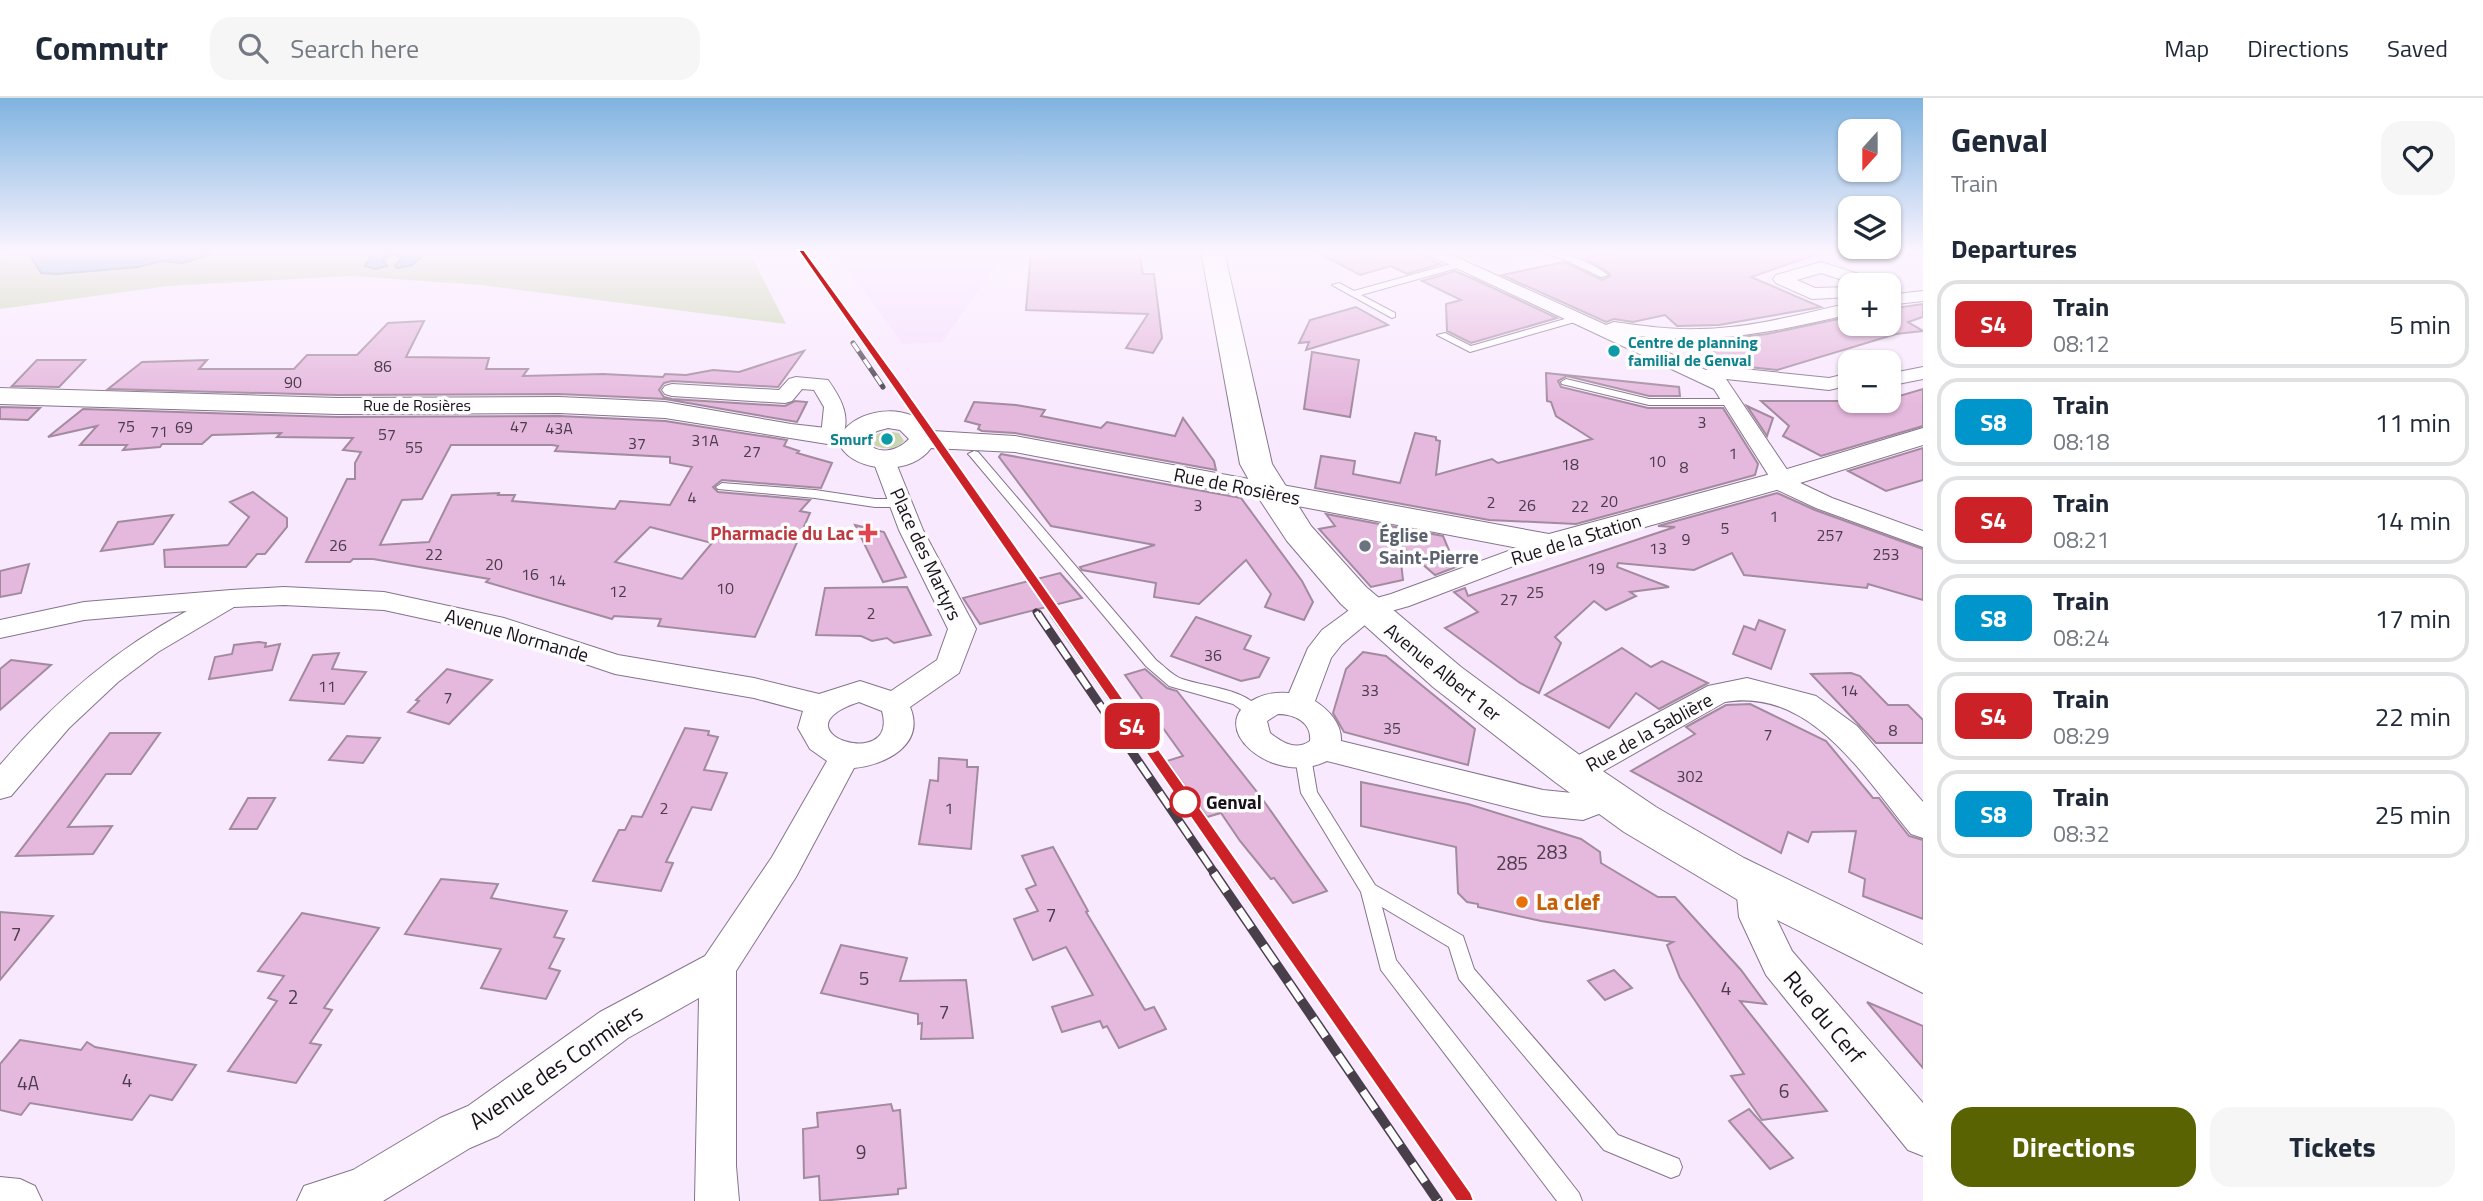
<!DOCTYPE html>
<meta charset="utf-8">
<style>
body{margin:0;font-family:"Titillium Web",sans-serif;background:#f6f6f7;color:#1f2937;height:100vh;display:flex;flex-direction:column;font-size:26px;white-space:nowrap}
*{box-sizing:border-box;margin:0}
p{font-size:23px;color:#747a83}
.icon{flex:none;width:38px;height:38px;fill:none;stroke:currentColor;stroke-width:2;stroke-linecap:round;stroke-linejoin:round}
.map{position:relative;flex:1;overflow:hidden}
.drawer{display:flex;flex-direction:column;background:#fff;width:560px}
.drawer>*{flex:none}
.badge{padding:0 14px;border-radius:10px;font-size:24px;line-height:46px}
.needle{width:46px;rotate:201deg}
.buttons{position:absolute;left:1838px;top:21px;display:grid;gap:14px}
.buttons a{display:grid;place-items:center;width:63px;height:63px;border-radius:14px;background:#fff;box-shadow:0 2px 5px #0004;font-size:35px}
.map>.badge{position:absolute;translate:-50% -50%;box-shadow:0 0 0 4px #fff}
h2{padding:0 28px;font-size:26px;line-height:63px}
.round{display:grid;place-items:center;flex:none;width:74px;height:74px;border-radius:21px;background:#f6f6f7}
.summary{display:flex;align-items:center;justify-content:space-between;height:119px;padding:0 28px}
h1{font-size:33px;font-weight:700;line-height:52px}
.button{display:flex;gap:14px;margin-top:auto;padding:14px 28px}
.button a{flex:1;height:80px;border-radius:21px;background:#596302;color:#fff;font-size:28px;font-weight:700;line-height:80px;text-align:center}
.button a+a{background:#f6f6f7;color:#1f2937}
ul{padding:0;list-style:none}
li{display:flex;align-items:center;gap:21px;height:88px;margin:0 14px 10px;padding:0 14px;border:4px solid #e0e1e3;border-radius:21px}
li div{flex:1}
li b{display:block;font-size:26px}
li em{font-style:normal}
li .badge{min-width:77px;font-weight:700;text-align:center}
header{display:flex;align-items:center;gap:42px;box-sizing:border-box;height:98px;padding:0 35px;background:#fff;border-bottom:2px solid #e0e1e3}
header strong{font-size:33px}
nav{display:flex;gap:38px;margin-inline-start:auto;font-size:24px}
.search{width:490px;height:63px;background:#f6f6f7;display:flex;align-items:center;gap:18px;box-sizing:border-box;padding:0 24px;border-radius:21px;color:#747a83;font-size:26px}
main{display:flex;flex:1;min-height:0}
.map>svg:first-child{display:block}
</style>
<header>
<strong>Commutr</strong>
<div class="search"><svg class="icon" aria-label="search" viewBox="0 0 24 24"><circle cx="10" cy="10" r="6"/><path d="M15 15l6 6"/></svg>Search here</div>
<nav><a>Map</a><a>Directions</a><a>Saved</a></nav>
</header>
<main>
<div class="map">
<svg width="1923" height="1103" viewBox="0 0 1923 1103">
<rect width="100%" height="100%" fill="#f9e9fe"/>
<g fill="#f6defe">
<path d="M835,153H1196L1200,169L998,165L942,244L903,246Z"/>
<path d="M1431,153H1553L1475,173Z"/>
</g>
<g fill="#c9d5ae">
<path d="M4,153H32L30,158C37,173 41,175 57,176L196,161L222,153H374L370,158L387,168L383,161L399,158L412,167L428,153H749L786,226L481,187L351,178L168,188L0,211V162Z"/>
<path d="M885,333L899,335L904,343C896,352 884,352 874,347L873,338Z"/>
</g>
<g fill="#82b1d4" stroke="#62819c" stroke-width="2">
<path d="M32,153H222L183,165L162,163L138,169L57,176L41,175L30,158Z"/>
<path d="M374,153H428L412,167L397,170L395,168L403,159L393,157L383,161L387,168L375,171L365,168Z"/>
</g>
<g fill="#e5b8dd" stroke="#a38b9f" stroke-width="2" fill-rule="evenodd">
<path d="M1031,153H1139L1143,176H1154L1162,240L1153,255L1126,250L1148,216L1026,212Z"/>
<path d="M1315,153H1418V156L1440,166L1407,176L1391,168L1360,177Z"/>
<path d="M1619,153H1814L1815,157L1751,179L1821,209L1719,227L1677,228L1665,217L1633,224L1614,221L1606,224L1502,177L1564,164L1602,182L1610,178L1609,175L1584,160Z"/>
<path d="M1455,173L1476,182L1557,220L1471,245L1447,233L1446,206L1461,202L1422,183Z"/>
<path d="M1923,206V219L1908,224L1923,233L1896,236L1777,272L1721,266L1708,243L1767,236L1848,219L1850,226H1888V211Z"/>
<path d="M1356,209L1388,227L1306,252L1309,244L1299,245L1310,222Z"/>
<path d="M424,223L406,259L489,260L486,271H528L523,278L603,276L663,279L665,276L686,277L713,272L739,274L804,253L778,289L672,283L664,285L659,292L664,299L672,301L785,308L795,303L807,304L797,324L665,301L625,299L559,296L337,297L108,291L142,264L207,262L199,271H294L307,257H357L388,225Z"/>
<path d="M1312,254L1359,262L1350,319L1304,311Z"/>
<path d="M37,262H85L59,289L12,288Z"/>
<path d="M1546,275L1679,289L1680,298H1649L1567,278L1558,283L1561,289L1648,310H1723L1758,366L1755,377L1576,426L1489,422L1315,390L1321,358L1355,363L1353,376L1400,385L1415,335L1436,339V342L1440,343L1436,377L1492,361L1498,365L1592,341L1556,318L1551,304L1547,303Z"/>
<path d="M1923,291V328L1821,358L1783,338L1789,328L1761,303H1888V296L1896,299Z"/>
<path d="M974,304L1016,307L1045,312L1041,318L1101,330L1107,324L1175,338L1183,320L1214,363L1216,372L1015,335L982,333L978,331L980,327L965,323Z"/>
<path d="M1747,308L1773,320L1767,338Z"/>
<path d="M0,309L40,310L28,322L0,321Z"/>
<path d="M83,311L337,319L559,318L665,323L787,342L784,348L799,353L797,355L832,365L821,390L722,382L713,389L718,394L810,402L800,413L810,415L755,539L658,528L661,521L614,518L612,521L486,484L489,481L373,461H353L350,464H306L347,381H355V365L361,354L343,352L353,340L277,339L281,335L212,337L202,346H162L160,349L123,352L127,347H80L97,328L48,339ZM451,347H552L558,348L555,353L670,359V365L692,369L670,407L620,403L615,411L512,403L515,397H498L499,395L452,397L429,444L380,447L402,402L422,401ZM650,429L712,445L682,481L615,464Z"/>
<path d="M1923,350V382L1886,393L1848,373Z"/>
<path d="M1001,356L1241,400L1302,483L1313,504L1304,522L1265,509L1271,496L1246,462L1199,506L1154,499L1156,485L1082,472L1080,469L1155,447L1051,428L999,359Z"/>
<path d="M253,394L287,420V429L265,456H257L246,469H165L164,452L228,447L249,419L230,404Z"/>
<path d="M1777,395L1815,412L1923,451V502L1868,486L1867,490L1744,477L1732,455L1694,472L1618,465L1617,469L1669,489L1630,494L1636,498L1606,512L1594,503L1555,539L1561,545L1539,595L1520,585L1445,530L1478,514L1454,494L1465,490L1468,498L1675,429L1658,428Z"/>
<path d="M1326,416L1443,438L1456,469L1435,477L1399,446L1403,482L1371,489L1319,431L1335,428Z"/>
<path d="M173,417L153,446L101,453L118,424Z"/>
<path d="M855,427L884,434L906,479L883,484Z"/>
<path d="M29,466L21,495L0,499V473Z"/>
<path d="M1060,475L1082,500L980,526L963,500Z"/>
<path d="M907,489L931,537L894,545L887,540L872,543L861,538L816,537L825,490Z"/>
<path d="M1196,519L1251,538L1244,551L1269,560L1259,579L1241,583L1171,558Z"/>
<path d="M1759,522L1785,532L1771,571L1733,556L1744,528L1755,532Z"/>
<path d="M259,544L266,545L265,549L280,546L272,572L209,581L215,559L232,556L234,547Z"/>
<path d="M1622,550L1651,569L1662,563L1708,585L1659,611L1636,595L1609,630L1545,597Z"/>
<path d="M1363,554L1386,558L1475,631L1468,667L1344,634L1333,615L1346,571Z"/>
<path d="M339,555L332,571L366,574L344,606L290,602L313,557Z"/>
<path d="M11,562L51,567L0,612V571Z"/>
<path d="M447,571L492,582L449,626L408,614L419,603L416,602Z"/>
<path d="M1145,571L1167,590L1177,593L1261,699L1327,793L1293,805L1274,780L1271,781L1240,743L1221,715L1207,719L1167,663L1183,658L1125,577Z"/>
<path d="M1851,575L1860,578L1888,607H1908L1923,622V645H1876L1811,576Z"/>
<path d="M1750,606L1826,643L1873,700H1879L1909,738L1923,742V821L1863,798L1865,781L1849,774L1856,733L1812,734L1808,744L1788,734L1781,755L1631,673L1695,636L1686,629L1726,607Z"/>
<path d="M685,630L709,633L708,637L718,639L704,672L727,675L711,712L692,709L666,764L673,765L661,793L593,783L619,732H625L632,718L642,719Z"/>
<path d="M110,635H160L131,676H106L68,729L112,728L93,756L16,758Z"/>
<path d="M347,638L361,639L380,640L363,665L329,662Z"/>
<path d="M939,660L967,662V669H978L971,751L919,746L930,682L938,683Z"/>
<path d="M1361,684L1468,706L1581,741L1600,754L1601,765L1658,799H1675L1741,872L1766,906L1740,903L1827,1013L1762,1022L1731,978L1744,976L1680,880L1667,847L1673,844L1541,823L1478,809V806L1467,804L1458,795L1456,749L1361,728Z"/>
<path d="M248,700H275L257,731H230Z"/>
<path d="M1053,749L1088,813L1086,814L1145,912L1154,909L1166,931L1119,950L1107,928L1103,930L1100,923L1062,934L1052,909L1093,897L1066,849L1033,862L1014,821L1038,813L1026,791L1036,787L1022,758Z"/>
<path d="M441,781L498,786L491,800L567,813L554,839L564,841L549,870L560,873L546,901L481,890L501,851L405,836Z"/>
<path d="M0,814L53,818L0,882Z"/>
<path d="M302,815L379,830L324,910L332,912L310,945L321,947L296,985L228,973L277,903L268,900L284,878L258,873Z"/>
<path d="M841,847L907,860L900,883L966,882L973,940L921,941L922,925L918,926V916L821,895Z"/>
<path d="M1614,872L1632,890L1605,902L1588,883Z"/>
<path d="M1867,904L1923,928V970Z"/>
<path d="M20,942L81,952L87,944L95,949L196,967L172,1002L150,997L132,1022L30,1005L21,1017L0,1012V966Z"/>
<path d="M891,1006L893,1013L900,1012L906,1090L898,1091V1096L820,1103L819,1078L804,1080L803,1031L818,1029L817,1015Z"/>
<path d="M1749,1011L1793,1060L1770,1071L1729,1023Z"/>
</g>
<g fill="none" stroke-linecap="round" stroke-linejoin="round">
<g stroke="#85748b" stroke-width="2">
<g id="service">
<path d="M1537,153C1562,153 1588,162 1608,177L1601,179L1563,161Z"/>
<path d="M1458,164L1461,165V169L1361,197L1395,215V219L1392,220L1332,187L1339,185L1354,193Z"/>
<path d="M1575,218L1580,221L1578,223L1470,254L1437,237L1445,235L1471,248Z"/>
<path d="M1566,281L1649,301H1734L1739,304L1734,307H1649L1562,286L1561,284Z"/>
<path d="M974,353L978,354L1156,562C1164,568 1173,578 1182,581C1208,590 1246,590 1262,614L1260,618H1250L1233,606L1169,588L1146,568L970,358L968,356Z"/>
<path d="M722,385L815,392L875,401H900L906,405L900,409H875L815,400L718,391L716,389Z"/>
<path d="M1303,653L1308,655L1311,659L1317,694L1375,787L1463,838L1474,871L1618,1037L1679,1061L1682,1069L1679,1077L1671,1080L1604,1052L1459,881L1449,849L1382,809L1396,862L1579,1095L1582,1103H1557L1381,872L1361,794L1301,695L1295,659L1298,655Z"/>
</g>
</g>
<g stroke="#85748b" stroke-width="2">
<g id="minor">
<path d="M1420,153H1443L1606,227L1614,224C1643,228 1672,232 1700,231C1751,230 1801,216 1850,205V216C1771,235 1711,247 1629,237L1706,272L1715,268L1829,280L1850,275V287L1829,292L1726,281L1794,382L1832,400L1923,433V449L1816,410L1769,388L1765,383L1769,378L1714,291Z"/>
<path d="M1821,164L1881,183L1884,187H1858L1821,175L1797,182L1815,190L1850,189V199L1812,201L1776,185L1773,181L1776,177Z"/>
<path d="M1923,193V203L1888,207V197Z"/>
<path d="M1923,269V281L1888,288V276Z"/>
<path d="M796,279L828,282C841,300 853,321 840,343H824L821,338L824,309L814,292L802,291L792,303L785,305L672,298L665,296L662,292L665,288L672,286L779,292L789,281Z"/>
<path d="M883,353L891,355L894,360L923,432L976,531L959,575L910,609C926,647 885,667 854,670L796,779L736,873V1068L739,1103H695L699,900L628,940L498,1038L470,1050L383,1103H297L304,1088L353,1072L440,1020L468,1008L600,914L705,858L772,759L827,663L810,651L798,630L803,613L754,600L615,576L499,537L384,512L284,507L234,509L158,554L118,584L69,630L11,698L0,701V667C54,604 114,552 187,513L84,522L0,540V522L84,504L231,492L284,489L384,494L504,520L618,557L754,580L819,596L860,583L891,593L937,562L948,531L899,432L872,360L875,355ZM859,604L882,613C900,676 771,633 859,604Z"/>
<path d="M1549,438L1558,441L1562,446L1558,451L1409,508L1377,517L1342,546L1331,560L1315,603C1329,612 1342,626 1341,643L1543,692L1582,696L1606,687L1617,691L1622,700L1617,709L1583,722L1543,718L1327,663C1272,690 1200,626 1257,600C1268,595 1277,594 1289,595L1308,550L1322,532L1359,505L1391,496ZM1278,616C1294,616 1312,624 1310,643C1296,653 1283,645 1270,635L1267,623Z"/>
<path d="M1747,580L1816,598L1857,628L1923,704V740L1911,736C1864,679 1811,589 1725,604L1584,684L1573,687L1562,684L1557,675L1562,666L1708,588Z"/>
<path d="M1753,772L1765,777L1770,787L1775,818L1792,853L1923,1005V1058L1908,1052L1766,877L1739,819L1736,787L1741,777Z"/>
<path d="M0,1079L20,1081L35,1088L42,1103H0Z"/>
</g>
</g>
<g stroke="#85748b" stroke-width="2">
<path id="tertiary" d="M0,290L337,300L559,299L625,302L665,304L791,326L844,332C865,308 913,306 932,333L1015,338L1549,436L1767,377L1923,330V347L1787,389L1549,456L1015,354L931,350C913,377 857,376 840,348L665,320L625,318L559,315L337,316L0,306ZM888,330L900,332L909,341C897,354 876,358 865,342L877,333Z"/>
</g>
<g stroke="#85748b" stroke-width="2">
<path id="secondary" d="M1201,153H1224L1272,366L1311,428L1366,489L1461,569L1585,661L1656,709L1744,760L1923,847V895L1743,805L1624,734L1555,684L1433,589L1341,506L1287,443L1260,402L1240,366Z"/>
</g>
<use href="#service" fill="#fff" fill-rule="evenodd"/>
<use href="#minor" fill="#fff" fill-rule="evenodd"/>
<use href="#tertiary" fill="#fff" fill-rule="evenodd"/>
<use href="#secondary" fill="#fff" fill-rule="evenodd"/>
<g stroke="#483f4b" stroke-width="5">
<g id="rail-far3">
<path d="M801,153L897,286"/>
<path d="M853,245L883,289"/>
</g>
</g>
<g stroke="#483f4b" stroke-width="7">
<g id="rail-far2">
<path d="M1050,511L1055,518"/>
<path d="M1036,514L1039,518"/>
</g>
</g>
<g stroke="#483f4b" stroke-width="9">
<g id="rail-far1">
<path d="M1038,516L1215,776"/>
<path d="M1054,516L1235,776"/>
</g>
</g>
<g stroke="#483f4b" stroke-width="10">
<g id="rail">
<path d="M1214,775L1438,1103"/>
<path d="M1234,775L1463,1103"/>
</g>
</g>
<use href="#rail-far3" stroke="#fdfdfd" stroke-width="3.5" stroke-dasharray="10" stroke-linecap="butt"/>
<use href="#rail-far2" stroke="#fdfdfd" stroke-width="4.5" stroke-dasharray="13" stroke-linecap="butt"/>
<use href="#rail-far1" stroke="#fdfdfd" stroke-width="6" stroke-dasharray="18" stroke-linecap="butt"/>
<use href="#rail" stroke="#fdfdfd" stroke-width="7" stroke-dasharray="22" stroke-linecap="butt"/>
</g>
<linearGradient id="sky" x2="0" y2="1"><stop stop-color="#7fb3e0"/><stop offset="0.5" stop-color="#fcf5ff"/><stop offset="1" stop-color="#fcf5ff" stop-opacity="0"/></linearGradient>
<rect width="1923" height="308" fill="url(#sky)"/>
<path fill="#cb2127" stroke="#fff" stroke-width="2" d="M798,152H804L900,284L1471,1095L1474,1103H1456Z"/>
<g fill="#0f9aa8" stroke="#fdfdfd" stroke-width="2.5">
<circle cx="1614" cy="253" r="7"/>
<circle cx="887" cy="341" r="7"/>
</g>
<path fill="#e0444e" stroke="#fdfdfd" stroke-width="2.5" d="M864.5 424.5h7v7h7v7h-7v7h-7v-7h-7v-7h7z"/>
<circle fill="#6b7280" stroke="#fdfdfd" stroke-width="2.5" cx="1365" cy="448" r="7"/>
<circle fill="#fff" stroke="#cb2127" stroke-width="3.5" cx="1185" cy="704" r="14"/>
<circle fill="#e8710a" stroke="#fdfdfd" stroke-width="2.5" cx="1522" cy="804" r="7"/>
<g text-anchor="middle" stroke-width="7" stroke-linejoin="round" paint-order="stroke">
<g font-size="16" font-weight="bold" fill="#0d838f" stroke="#fdfdfd" text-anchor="start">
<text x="1628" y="250">Centre de planning<tspan x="1628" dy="18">familial de Genval</tspan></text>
<text x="873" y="347" text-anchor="end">Smurf</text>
</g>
<g font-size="16" fill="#4b3b4b">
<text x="383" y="274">86</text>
<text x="293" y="290">90</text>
<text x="1702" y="330">3</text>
<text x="126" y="334">75</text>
<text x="519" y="334">47</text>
<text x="184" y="335">69</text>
<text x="559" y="336">43A</text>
<text x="159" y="339">71</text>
<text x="387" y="342">57</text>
<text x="705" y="348">31A</text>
<text x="637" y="351">37</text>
<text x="414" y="355">55</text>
<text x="752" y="359">27</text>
<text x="1733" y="361">1</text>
<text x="1657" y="369">10</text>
<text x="1570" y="372">18</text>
<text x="1684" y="375">8</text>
<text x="692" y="405">4</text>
<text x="1609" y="409">20</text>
<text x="1491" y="410">2</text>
<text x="1198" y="413">3</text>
<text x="1527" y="413">26</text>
<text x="1580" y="414">22</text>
<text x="1774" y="424">1</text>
<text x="1725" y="436">5</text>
<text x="1830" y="443">257</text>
<text x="1686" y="447">9</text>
<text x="338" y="453">26</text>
<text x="1658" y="456">13</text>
<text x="434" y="462">22</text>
<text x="1886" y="462">253</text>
<text x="494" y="472">20</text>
<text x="1596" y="476">19</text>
<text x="530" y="482">16</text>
<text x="557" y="488">14</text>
<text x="725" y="496">10</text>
<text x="618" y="499">12</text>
<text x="1535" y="500">25</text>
<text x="1509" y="507">27</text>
<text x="871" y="521">2</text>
<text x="1213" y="563">36</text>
<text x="327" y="594">11</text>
<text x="1370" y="598">33</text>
<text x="1849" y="598">14</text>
<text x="448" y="605">7</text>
<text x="1392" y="636">35</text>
<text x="1893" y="638">8</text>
<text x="1768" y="642">7</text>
<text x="1690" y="684">302</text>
<text x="664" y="716">2</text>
<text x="949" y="716">1</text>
</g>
<g font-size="16" fill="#18111a" stroke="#fdfdfd">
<text x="417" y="313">Rue de Rosières</text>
</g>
<g font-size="19" fill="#18111a" stroke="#fdfdfd">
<text transform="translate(1237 388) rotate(11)" y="7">Rue de Rosières</text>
<text transform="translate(1576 441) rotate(-17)" y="7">Rue de la Station</text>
<text transform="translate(926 456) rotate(65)" y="7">Place des Martyrs</text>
<text transform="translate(517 537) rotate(16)" y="7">Avenue Normande</text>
<text transform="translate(1443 574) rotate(39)" y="7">Avenue Albert 1er</text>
<text transform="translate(1649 634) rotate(-29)" y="7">Rue de la Sablière</text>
</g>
<g font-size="19" font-weight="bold" fill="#be3a42" stroke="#fdfdfd" text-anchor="end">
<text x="854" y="442">Pharmacie du Lac</text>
</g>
<g font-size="19" font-weight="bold" fill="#5b616d" stroke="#fdfdfd" text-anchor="start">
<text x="1379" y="444">Église<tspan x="1379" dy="22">Saint-Pierre</tspan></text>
</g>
<g font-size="19" font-weight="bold" fill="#18111a" stroke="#fdfdfd" text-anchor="start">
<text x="1206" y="711">Genval</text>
</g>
<g font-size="19" fill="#4b3b4b">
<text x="1552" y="761">283</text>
<text x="1512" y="772">285</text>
<text x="1051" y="824">7</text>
<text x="16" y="843">7</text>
<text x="864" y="887">5</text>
<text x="1726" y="897">4</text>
<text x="293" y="906">2</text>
<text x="944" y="921">7</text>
<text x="127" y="989">4</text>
<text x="28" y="992">4A</text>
<text x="1784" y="1000">6</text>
<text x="861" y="1061">9</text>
</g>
<g font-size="23" font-weight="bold" fill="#c56008" stroke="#fdfdfd" text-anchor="start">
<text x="1536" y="812">La clef</text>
</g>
<g font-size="23" fill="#18111a" stroke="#fdfdfd">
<text transform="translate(1824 919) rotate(50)" y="8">Rue du Cerf</text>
<text transform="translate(556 969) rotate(-34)" y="8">Avenue des Cormiers</text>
</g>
</g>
</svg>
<div class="buttons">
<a><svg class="needle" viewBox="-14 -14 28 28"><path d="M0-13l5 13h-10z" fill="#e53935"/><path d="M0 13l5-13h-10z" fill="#747a83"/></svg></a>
<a><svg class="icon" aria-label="layers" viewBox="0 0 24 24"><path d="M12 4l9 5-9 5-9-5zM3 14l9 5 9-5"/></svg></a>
<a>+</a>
<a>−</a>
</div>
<b class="badge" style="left:1132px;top:628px;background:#cb2127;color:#fff">S4</b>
</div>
<section class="drawer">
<div class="summary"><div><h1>Genval</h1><p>Train</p></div><a class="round"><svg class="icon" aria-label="heart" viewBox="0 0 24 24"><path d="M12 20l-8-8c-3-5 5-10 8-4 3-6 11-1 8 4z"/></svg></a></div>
<h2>Departures</h2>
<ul>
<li><span class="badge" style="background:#cb2127;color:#fff">S4</span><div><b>Train</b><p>08:12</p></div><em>5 min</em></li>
<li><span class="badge" style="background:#0096cb;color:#fff">S8</span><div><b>Train</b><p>08:18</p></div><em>11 min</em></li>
<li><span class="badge" style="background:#cb2127;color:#fff">S4</span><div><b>Train</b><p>08:21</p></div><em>14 min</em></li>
<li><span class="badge" style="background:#0096cb;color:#fff">S8</span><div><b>Train</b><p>08:24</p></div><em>17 min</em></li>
<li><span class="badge" style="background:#cb2127;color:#fff">S4</span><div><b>Train</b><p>08:29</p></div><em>22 min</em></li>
<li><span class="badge" style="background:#0096cb;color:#fff">S8</span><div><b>Train</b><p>08:32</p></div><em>25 min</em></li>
</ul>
<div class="button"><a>Directions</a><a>Tickets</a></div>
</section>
</main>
